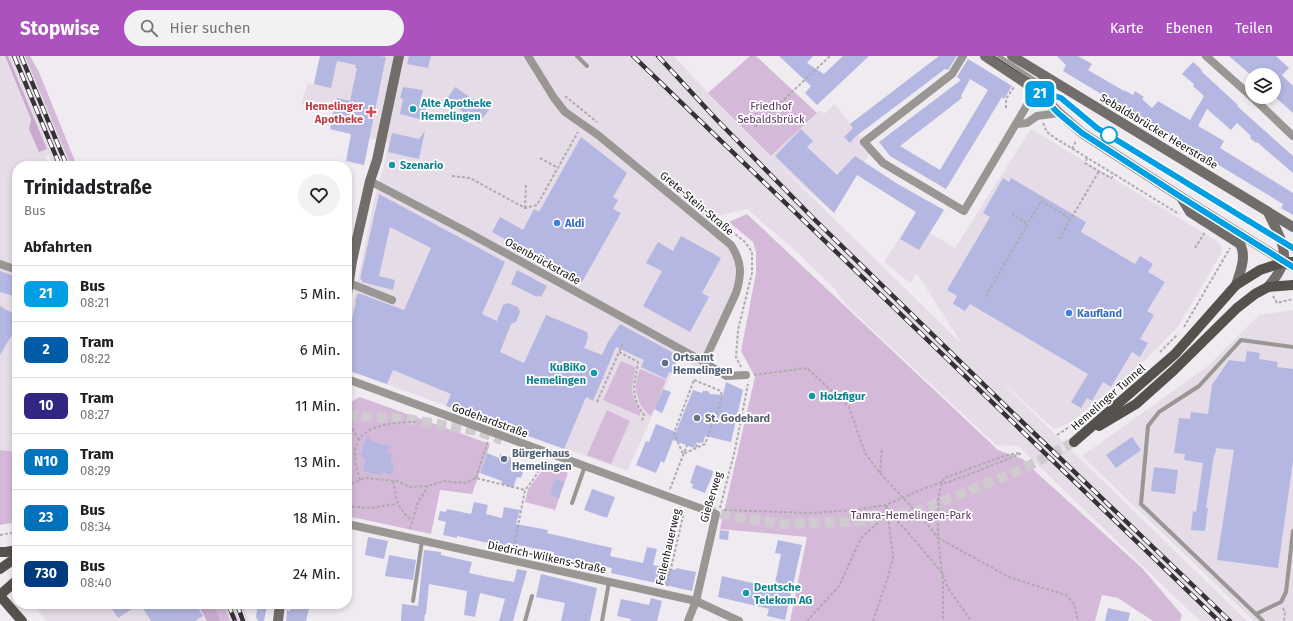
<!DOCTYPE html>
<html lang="de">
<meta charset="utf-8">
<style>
body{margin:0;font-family:"Fira Sans",sans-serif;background:#f2f2f2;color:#202124;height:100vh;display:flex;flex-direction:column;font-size:15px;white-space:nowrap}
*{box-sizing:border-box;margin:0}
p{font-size:13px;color:#757577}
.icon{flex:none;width:22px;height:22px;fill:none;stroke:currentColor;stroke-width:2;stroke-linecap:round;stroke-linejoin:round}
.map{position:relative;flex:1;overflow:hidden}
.panel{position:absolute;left:12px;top:105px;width:340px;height:448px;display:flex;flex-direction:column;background:#fff;border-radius:16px;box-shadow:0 2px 6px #0003}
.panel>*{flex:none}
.badge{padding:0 8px;border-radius:6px;font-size:14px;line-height:26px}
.controls{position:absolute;left:1245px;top:12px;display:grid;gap:8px}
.controls a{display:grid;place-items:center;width:36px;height:36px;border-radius:50%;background:#fff;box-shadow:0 2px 6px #0003;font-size:20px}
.map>.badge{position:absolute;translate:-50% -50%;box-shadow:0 0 0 2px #fff}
h2{padding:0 12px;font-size:15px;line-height:36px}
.round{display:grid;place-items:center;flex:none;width:42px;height:42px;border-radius:21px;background:#f2f2f2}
.headline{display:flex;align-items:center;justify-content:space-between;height:68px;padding:0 12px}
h1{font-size:19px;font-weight:700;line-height:30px}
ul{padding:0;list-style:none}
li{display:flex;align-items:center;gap:12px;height:56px;padding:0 12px;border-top:1px solid #e0e0e0}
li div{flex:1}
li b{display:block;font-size:15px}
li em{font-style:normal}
li .badge{min-width:44px;font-weight:700;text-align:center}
header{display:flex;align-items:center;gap:24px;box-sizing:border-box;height:56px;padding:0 20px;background:#ab52be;color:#fff}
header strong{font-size:19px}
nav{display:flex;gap:22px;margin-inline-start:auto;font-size:14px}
.search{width:280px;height:36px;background:#f2f2f2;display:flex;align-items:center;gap:10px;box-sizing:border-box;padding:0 14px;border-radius:22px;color:#757577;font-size:15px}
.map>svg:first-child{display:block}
</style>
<header>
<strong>Stopwise</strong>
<div class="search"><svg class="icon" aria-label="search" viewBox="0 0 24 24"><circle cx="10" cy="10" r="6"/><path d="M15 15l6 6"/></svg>Hier suchen</div>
<nav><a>Karte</a><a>Ebenen</a><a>Teilen</a></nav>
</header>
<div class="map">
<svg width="1293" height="565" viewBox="0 0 1293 565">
<rect width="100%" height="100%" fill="#f0ebf0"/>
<g fill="#e6dce8">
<path d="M0,0H5L31,63L29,73L47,93L8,0H25L71,110H54L49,99L45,100L49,110H17V396L0,394Z"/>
<path d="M320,0H674L708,37L771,100L817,57L820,54L824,58L835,48L871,95L834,157L779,109L963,289L917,218L910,227L884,206L910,165L955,192L1031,73L1217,185L1222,191L1221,198L1177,272L1140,309L1112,333L1071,366L1054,373L993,318L1247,565H1200L1018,390L996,389L846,249L835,233L799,198L747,153L719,160L718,175L743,216L718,283L702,314L679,301L627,415L347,314V277L375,140L384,110L388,87L330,73L333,57L301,48L308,27L313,28Z"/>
<path d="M1293,254V565H1254L1082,400L1208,310L1259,259Z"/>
<path d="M33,548H198L207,565H46Z"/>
<path d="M213,548H243L249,565H221Z"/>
</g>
<g fill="#d4bad8">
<path d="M25,0H30L39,16L77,110H71Z"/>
<path d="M750,0H756L817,57L771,100L708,37Z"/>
<path d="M747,158L998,394L1023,403L1037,417L1142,512L1182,559L1180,565H1153L1118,542L1102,539L1095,565H790L807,481L720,473L755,321L741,295L756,217V196L753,186L729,166Z"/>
<path d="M621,305L635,311V313C634,322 631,330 633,339C634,346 642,353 640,360L603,344Z"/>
<path d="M640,313L666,324L651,360C636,349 632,330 640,313Z"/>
<path d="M360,341L490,388L472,438L440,434L431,478L347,460V348Z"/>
<path d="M607,354L630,365L611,408L587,399Z"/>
<path d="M0,394L17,396V466L0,469Z"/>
<path d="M545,408L568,417L555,454L525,446L528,433L541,416Z"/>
<path d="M213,548H224L230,565H221Z"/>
</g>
<g fill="#c9aace">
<path d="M5,0H8L47,93L39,96L29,73L31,63Z"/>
<path d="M198,548H213L221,565H207Z"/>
</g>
<g fill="#b4b7e2" fill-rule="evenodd">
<path d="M320,0H380L386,1L364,109L346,105L351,78L330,73L337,42L350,45L357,12H355L356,9L337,5L331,32L314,28Z"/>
<path d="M409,0H431L428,12L407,8Z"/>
<path d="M779,0H813L807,7L824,18L843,0H869L817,49L805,37L811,30Z"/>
<path d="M939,0H957L948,14L945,13L855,81L850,87L844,81L853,72L850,68Z"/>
<path d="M1057,0H1078L1092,8L1088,14L1124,35V34L1133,39L1135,35L1144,41L1142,43L1152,52L1158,45L1190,64L1204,40L1193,30L1194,28L1182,18L1193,6L1202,14L1201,15L1238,49L1237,50L1293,100V117L1257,86L1256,87L1250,82L1251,80L1237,67L1231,74L1207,53L1198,70L1224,85L1220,92L1293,137V159L1281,152L1283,148L1063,15L1066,9Z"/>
<path d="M1229,0H1276L1289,12L1282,19L1293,30V57L1274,40V19H1251Z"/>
<path d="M968,3L1012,30L1004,43L1002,41L946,133L890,100L879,86L961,24L957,21ZM970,23L988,34L940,114L900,90L962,42L961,40Z"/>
<path d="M403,31L423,34L420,46L427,47L423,64L400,58L403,43L400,42Z"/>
<path d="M455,31L489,54L479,67L446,44Z"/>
<path d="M801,73L813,85L807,91L837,119L855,100L896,127L944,154L919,194L900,183L916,156L857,119L834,157L775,100Z"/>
<path d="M425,75L419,103L388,96L392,77L419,83L418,84Z"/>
<path d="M581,81L627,117L613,141L618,144L613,153L621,157L582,226L492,176L500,161L523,174L534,153L539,156Z"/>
<path d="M1003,122L1009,126L1011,122L1086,166L1081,176L1135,208L1140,200L1153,208L1148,216L1165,226L1147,255L1154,259L1140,283L1148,287L1140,301L1132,296L1111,331L1103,326L1092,345L1087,342L1081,352L1071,346L1088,318L970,248L965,255L953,248L957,240L947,234L990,161L983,157Z"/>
<path d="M379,138L505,206L482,258L497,265L503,249L508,247L518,251L520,256L516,266L511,268L500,296L524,307L546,259L587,276L588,282L584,292L602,299L608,286L620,268L679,300L672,317L669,316L666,323L641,311L644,304L616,291L593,345L586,341L564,393L446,350L451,338L393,314L387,328L347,314V284L356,246H355L358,237L404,254L431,192L390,171L379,220L395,224L393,234L362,226V224L360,223Z"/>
<path d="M681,180L721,202L702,237L709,241L690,276L643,250L662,215L646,207L658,186L673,195Z"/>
<path d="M517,214L547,230L541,241L538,239L537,241L511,228Z"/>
<path d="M0,215L17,221V241L0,236Z"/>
<path d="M0,250L17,260V270L0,299Z"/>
<path d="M1247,295L1260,297L1259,303L1278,306L1277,311L1293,313V405L1278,512L1217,504L1234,394L1216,392L1215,399H1214L1206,452H1208L1205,475L1191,474L1193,455L1196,456L1203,407L1184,404L1185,398L1174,397L1179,362L1190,363L1191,356L1208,358L1212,329L1229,304L1245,306Z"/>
<path d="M726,326L743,334L731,386L705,380L703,387L697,386L694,392L673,384L664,407L661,405L656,417L636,409L646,385L649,386L656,368L676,376L693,334L702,337L703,335H708L710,338L723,339Z"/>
<path d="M663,333L671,336L662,357L654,353Z"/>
<path d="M367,379L371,385L389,390L387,397L392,398L390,407L394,408L392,419L382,416L381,419L363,415L366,403L361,400Z"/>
<path d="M1132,381L1141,394L1116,412L1106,399Z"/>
<path d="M487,397L499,402L500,398L510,401L512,407L521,411L523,416L521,422L517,421L513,432L501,427L502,425L480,417Z"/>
<path d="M696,409L713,415L712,420L705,437L692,432L693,428L690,427Z"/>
<path d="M1154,411L1178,414L1175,438L1151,435Z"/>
<path d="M555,423L564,426L559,442L550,439Z"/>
<path d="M592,433L615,441L607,462L584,454Z"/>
<path d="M474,446L488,449L486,458L502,462L504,451L520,454L516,468L548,474L547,477L612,492L610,500L643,507L647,491L657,493L653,509L676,514V512L696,516L692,535L611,517L612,512L554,499V496L507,487L506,491L457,480V482L443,479L446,466L438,464L440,455L446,456L447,453L471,458Z"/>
<path d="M720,474L729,475L728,484L719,483Z"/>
<path d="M368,481L388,485L384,503L365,499Z"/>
<path d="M778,484L802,489L785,564L767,560L769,553L718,541L722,520L774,532L781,498L775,497Z"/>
<path d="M424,494L441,496V499L472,506L469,517L497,523L514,526L517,513L527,515L513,565H499L505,543L480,537L475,561L464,559L467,535L429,528L426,558H425L424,565H401L402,548L418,550Z"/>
<path d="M389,499L416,504L413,524L385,520Z"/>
<path d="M541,518L597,532L590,565H561L565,547L536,541Z"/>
<path d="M651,542L662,545L657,565H630L631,563L617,560L621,543L649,549Z"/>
<path d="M109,548H196L203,560L195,565H151L140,548L118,562Z"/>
<path d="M258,548L267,549L264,565H258L256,561Z"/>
<path d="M291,548H310L306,565H286L287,554L290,555Z"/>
<path d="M1108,552L1130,557L1128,565H1105Z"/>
</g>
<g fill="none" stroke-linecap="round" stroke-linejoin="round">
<g stroke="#cfcbcf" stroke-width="10" stroke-dasharray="10 5" stroke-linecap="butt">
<path d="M347,359L407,363L478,375L502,384"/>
<path d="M706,454L733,461L784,468L861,465L917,455L1021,414L1074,386"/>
</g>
<g stroke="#afaaaf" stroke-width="2" stroke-dasharray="3 2" stroke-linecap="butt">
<path d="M565,40L597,66"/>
<path d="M1006,52V43L1014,31"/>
<path d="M1043,67L1047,76L1055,82L1179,158"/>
<path d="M755,71L830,0"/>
<path d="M1072,93L1076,85"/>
<path d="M540,102L558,112"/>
<path d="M1087,102L1085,107L1111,122L1115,119"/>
<path d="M452,120L470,122L525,152L537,149L578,76"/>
<path d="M677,131L745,186L752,196V217L738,274L736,301L741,311"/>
<path d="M525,152L526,127"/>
<path d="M1014,157L1013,159L1028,168"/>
<path d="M1059,183L1099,115"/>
<path d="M1195,192L1205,176"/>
<path d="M986,240L1041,145L1071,163"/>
<path d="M1273,240L1277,247L1293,243"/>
<path d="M1184,271L1230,192"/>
<path d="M619,296L638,306C635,327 629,339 644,359L642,365"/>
<path d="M1160,296L1178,278"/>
<path d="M754,319L807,312L849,351L865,397L880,417L925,465L938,482L943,527V565"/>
<path d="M694,324L721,335L722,342L705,388L683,398L674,377Z"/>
<path d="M597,346L623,287"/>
<path d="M347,364L359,384"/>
<path d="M1057,379L1089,358"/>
<path d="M696,391L699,386"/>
<path d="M1019,397L1007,399L944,422C936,436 938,466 938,482L1011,522L1066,539L1074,548L1078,565"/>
<path d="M880,417L882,392"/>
<path d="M476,422L488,385"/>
<path d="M360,424C358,416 355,408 355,400C354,368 394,366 416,366"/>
<path d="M393,425C397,445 396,450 411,464"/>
<path d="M347,429L366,422L397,425L410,431L428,430L443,425L466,427L476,422L525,434L513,496"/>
<path d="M526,433L535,421L544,405"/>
<path d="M670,433L687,389"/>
<path d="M886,449L895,463L905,473L943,518L948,532L971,565"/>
<path d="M347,450L369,452L397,448"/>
<path d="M720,452L735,394L748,328"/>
<path d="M724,454L810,457L855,454L886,449L925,432L942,426L946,427L981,414L1022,397"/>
<path d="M410,473L418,446L428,430"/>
<path d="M0,479L17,476"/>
<path d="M667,530L684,456"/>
<path d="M1283,552L1285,556L1284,565"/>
<path d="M807,565L839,530L861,482L881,464L885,456L886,449"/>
<path d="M873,565L889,518L893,501L887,452"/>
</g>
<g stroke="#999694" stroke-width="4">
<path d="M577,0L587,10"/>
<path d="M999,0L1050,34L1097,72L1277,182"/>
<path d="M1042,36L1058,42"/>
<path d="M1283,186L1293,192"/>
<path d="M572,447L585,410"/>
<path d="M413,545L422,485"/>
<path d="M1256,558L1281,546L1286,536L1293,475"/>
<path d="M525,565L532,540"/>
<path d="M602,565L609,526"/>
<path d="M1263,565L1141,448L1148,370L1159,356L1199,330L1241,284L1293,291"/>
</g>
<g stroke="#999694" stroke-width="8">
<path d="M528,0L554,42L565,56L598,79L731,189C742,206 742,218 736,237L704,306L726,320L746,319"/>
<path d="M963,0L952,18L864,86L883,107L964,155L1045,19"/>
<path d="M1206,0L1252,41"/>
<path d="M1252,41L1293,80"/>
<path d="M1017,68L1027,67L1037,60L1059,57"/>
<path d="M370,125L469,177L704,306"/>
<path d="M0,208L17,214"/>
<path d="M349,227L392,244"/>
<path d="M347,323L716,458L696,545L688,565"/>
<path d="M347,468L696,545L739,565"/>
</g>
<g stroke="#716d6a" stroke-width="10">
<path d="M985,0L1036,34L1059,57L1082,77L1181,141L1290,209"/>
<path d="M1012,0L1293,171"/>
<path d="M1182,143L1190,156L1240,188C1247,201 1240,216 1236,229"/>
<path d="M1268,156C1274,170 1288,191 1283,207C1280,216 1274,224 1268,231"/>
<path d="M347,238L352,205L370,125L377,104L399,0"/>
<path d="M278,565L280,548"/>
</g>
<g stroke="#55514d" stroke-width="10">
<path d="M1099,370L1136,348L1173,315L1237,252L1255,238L1268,231L1293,229"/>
<path d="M1074,386L1175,298L1236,229L1260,214L1284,206H1293"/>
<path d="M0,496H6L17,494"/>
<path d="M0,513L17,501"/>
<path d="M0,539L17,524"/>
<path d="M0,540L22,565"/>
</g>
<path stroke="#343234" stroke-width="1" d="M994,0L1046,34L1096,75L1293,194"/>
<g stroke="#343234" stroke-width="4.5">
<g id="rail">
<path d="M14,0L60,110"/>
<path d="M21,0L67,110"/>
<path d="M633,0L1219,565"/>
<path d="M658,0L716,63L814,163L1014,358L1230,565"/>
<path d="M228,548L235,565"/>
<path d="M237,548L243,565"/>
</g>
</g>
<use href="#rail" stroke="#fff" stroke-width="3" stroke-dasharray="9" stroke-linecap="butt"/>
</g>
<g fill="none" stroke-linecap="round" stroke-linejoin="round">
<g stroke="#fff" stroke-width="9">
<path id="line" d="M1293,192L1097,72L1061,42L1036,34L1058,57L1082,77L1181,141L1293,211"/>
</g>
<use href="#line" stroke="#009fe3" stroke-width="6"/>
</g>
<g fill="#0f9aa8" stroke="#fff" stroke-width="1.5">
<circle cx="413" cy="53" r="4"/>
<circle cx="392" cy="109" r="4"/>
<circle cx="594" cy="317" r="4"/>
<circle cx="812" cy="340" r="4"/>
<circle cx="746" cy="537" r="4"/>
</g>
<path fill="#e0444e" stroke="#fff" stroke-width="1.5" d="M369 50h4v4h4v4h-4v4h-4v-4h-4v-4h4z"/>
<circle fill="#fff" stroke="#009fe3" stroke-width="2" cx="1109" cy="79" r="8"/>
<g fill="#3f7fe0" stroke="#fff" stroke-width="1.5">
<circle cx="557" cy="167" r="4"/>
<circle cx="1069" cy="257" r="4"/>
</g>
<g fill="#5c6f8a" stroke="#fff" stroke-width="1.5">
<circle cx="665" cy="307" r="4"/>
<circle cx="504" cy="403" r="4"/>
</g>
<circle fill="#6b7280" stroke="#fff" stroke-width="1.5" cx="697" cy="362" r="4"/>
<g text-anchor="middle" stroke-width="3.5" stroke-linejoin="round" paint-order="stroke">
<g font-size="11" font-weight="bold" fill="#0d838f" stroke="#fff" text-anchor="start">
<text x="421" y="51">Alte Apotheke<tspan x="421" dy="13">Hemelingen</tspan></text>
<text x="400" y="113">Szenario</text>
<text x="586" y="315" text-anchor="end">KuBiKo<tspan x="586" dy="13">Hemelingen</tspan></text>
<text x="820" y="344">Holzfigur</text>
<text x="754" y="535">Deutsche<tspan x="754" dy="13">Telekom AG</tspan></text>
</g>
<g font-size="11" font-weight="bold" fill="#be3a42" stroke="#fff" text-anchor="end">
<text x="363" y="54">Hemelinger<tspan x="363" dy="13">Apotheke</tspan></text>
</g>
<g font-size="11" fill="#5a3260" stroke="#fff">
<text x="771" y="54">Friedhof<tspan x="771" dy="13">Sebaldsbrück</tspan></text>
<text x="911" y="463">Tamra-Hemelingen-Park</text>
</g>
<g font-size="11" fill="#171517" stroke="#fff">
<text transform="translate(1159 75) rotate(31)" y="4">Sebaldsbrücker Heerstraße</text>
<text transform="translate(697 147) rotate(40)" y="4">Grete-Stein-Straße</text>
<text transform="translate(543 205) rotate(29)" y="4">Osenbrückstraße</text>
<text transform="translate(1108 341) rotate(-41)" y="4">Hemelinger Tunnel</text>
<text transform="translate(490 364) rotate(20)" y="4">Godehardstraße</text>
<text transform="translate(711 441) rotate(-73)" y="4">Gießerweg</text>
<text transform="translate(668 491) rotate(-77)" y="4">Feilenhauerweg</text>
<text transform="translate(547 501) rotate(12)" y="4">Diedrich-Wilkens-Straße</text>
</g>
<g font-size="11" font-weight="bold" fill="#366cbe" stroke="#fff" text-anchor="start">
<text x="565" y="171">Aldi</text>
<text x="1077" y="261">Kaufland</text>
</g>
<g font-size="11" font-weight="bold" fill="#4e5e75" stroke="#fff" text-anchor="start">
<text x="673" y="305">Ortsamt<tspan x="673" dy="13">Hemelingen</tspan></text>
<text x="512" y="401">Bürgerhaus<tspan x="512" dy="13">Hemelingen</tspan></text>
</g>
<g font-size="11" font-weight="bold" fill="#5b616d" stroke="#fff" text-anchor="start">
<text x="705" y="366">St. Godehard</text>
</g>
</g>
</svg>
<div class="controls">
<a><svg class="icon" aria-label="layers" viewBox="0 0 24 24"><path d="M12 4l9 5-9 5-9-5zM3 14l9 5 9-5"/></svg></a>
</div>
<b class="badge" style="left:1040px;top:38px;background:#009fe3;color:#fff">21</b>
<section class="panel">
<div class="headline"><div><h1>Trinidadstraße</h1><p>Bus</p></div><a class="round"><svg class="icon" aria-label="heart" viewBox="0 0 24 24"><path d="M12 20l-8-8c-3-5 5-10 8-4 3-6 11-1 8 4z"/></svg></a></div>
<h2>Abfahrten</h2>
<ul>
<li><span class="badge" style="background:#009fe3;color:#fff">21</span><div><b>Bus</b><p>08:21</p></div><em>5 Min.</em></li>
<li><span class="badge" style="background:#005ca9;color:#fff">2</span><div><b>Tram</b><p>08:22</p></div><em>6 Min.</em></li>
<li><span class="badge" style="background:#312783;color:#fff">10</span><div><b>Tram</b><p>08:27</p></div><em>11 Min.</em></li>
<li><span class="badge" style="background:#0075bf;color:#fff">N10</span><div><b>Tram</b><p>08:29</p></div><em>13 Min.</em></li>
<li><span class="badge" style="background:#0072bc;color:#fff">23</span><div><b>Bus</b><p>08:34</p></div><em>18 Min.</em></li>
<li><span class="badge" style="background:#003b80;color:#fff">730</span><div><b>Bus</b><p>08:40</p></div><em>24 Min.</em></li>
</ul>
</section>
</div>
